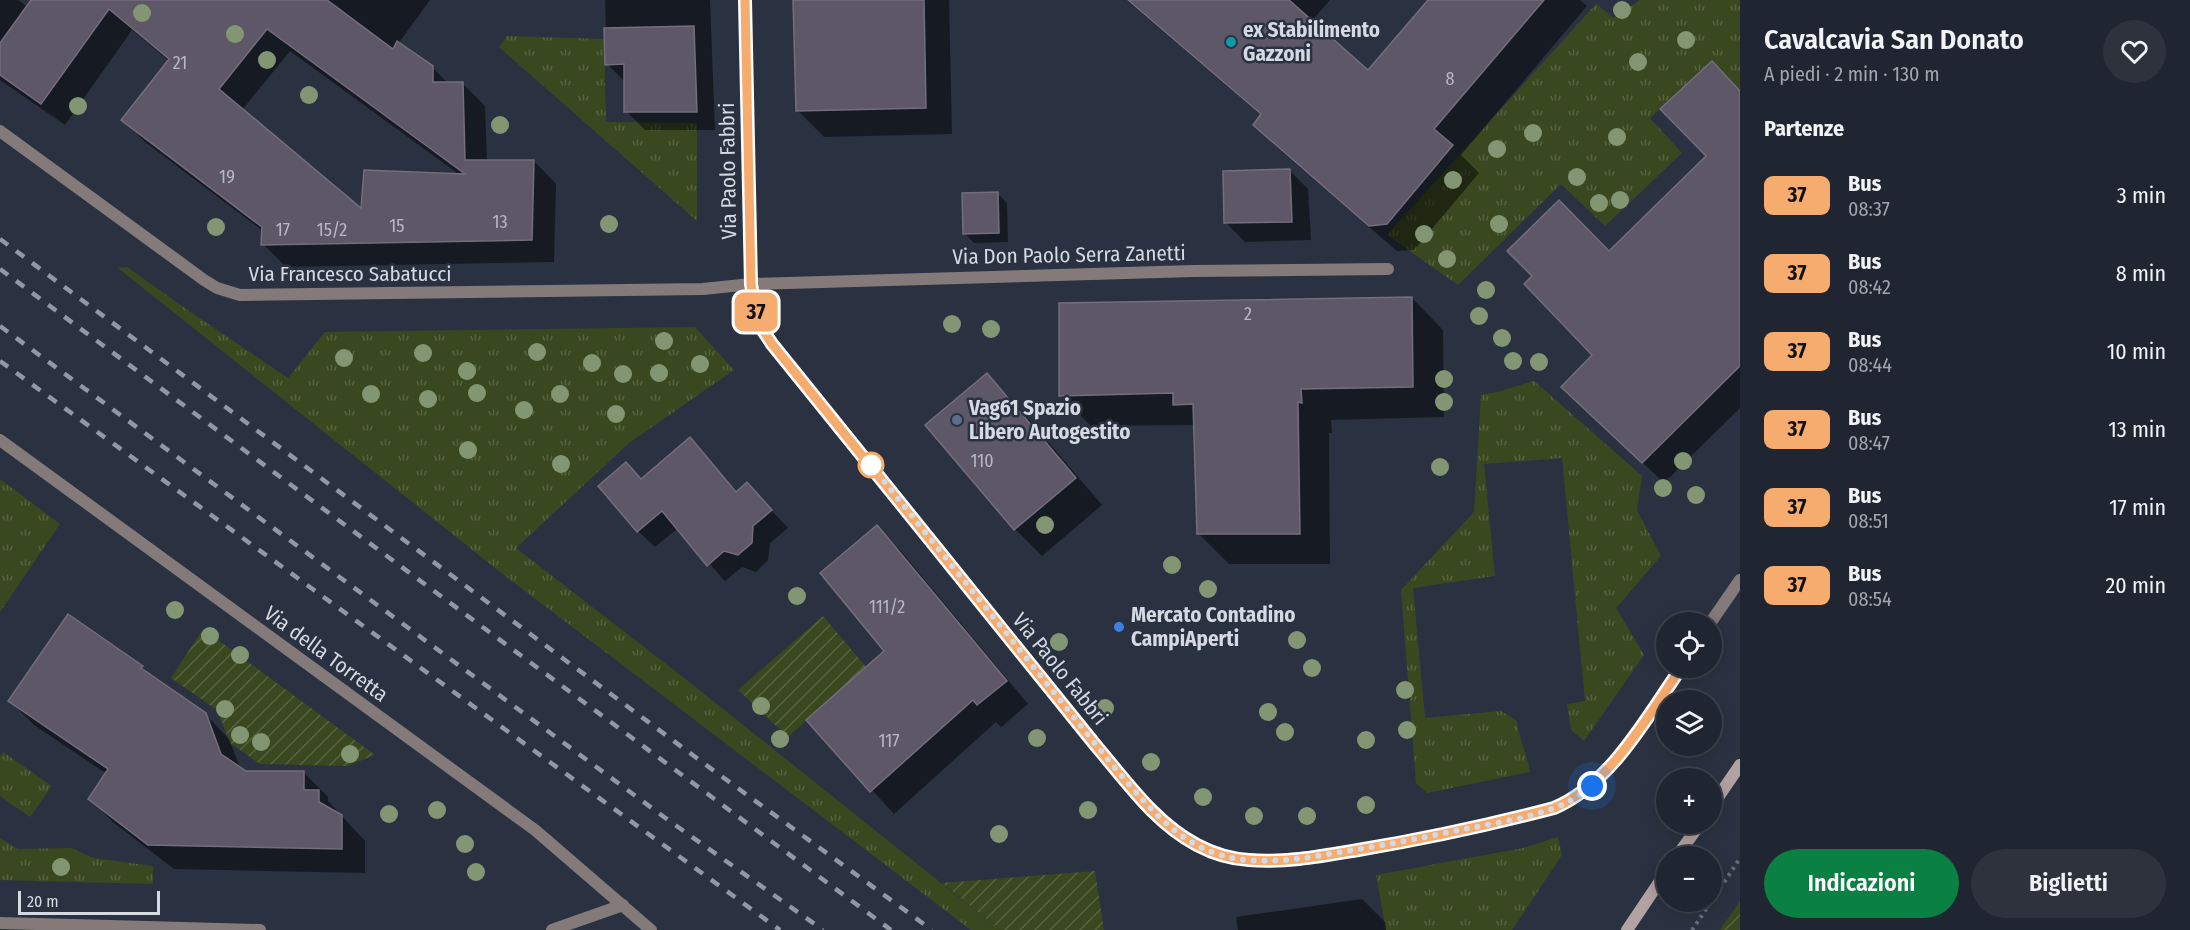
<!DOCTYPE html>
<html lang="it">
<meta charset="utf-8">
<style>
body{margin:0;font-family:"Fira Sans Condensed",sans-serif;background:#2d323d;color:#f1f3f6;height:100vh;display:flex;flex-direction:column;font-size:22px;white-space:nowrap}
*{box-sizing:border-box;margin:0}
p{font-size:20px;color:#a2a5ab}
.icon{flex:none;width:33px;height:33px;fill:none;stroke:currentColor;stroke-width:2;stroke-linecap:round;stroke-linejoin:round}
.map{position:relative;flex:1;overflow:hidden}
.sheet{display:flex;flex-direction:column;background:#202631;width:450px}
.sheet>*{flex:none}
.badge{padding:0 12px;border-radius:9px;font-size:21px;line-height:39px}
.tools{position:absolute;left:1656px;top:612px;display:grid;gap:12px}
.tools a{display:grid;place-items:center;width:66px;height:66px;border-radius:50%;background:#202631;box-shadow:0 3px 15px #0003,0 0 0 2px #3d434d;font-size:30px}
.scale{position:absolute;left:18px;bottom:15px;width:142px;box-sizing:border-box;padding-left:6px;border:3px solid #d4d9e2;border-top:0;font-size:16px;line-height:21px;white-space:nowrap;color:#d4d9e2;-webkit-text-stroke:4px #2a3241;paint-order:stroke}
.you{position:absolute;width:30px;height:30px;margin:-15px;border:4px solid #fff;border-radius:50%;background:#1a73e8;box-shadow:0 0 0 9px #1a73e833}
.map>.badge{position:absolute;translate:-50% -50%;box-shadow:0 0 0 3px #fff}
h2{padding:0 24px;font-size:22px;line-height:54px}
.round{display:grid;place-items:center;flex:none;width:63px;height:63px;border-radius:32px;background:#2d323d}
.head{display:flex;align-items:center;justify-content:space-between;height:102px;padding:0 24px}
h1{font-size:28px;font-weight:600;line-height:45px}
.button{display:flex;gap:12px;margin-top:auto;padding:12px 24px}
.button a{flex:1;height:69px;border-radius:36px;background:#0b8043;color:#fff;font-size:24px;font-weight:600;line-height:69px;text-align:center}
.button a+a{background:#2d323d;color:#f1f3f6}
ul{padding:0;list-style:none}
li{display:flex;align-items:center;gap:18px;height:78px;padding:0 24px}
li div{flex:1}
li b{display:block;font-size:22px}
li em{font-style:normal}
li .badge{min-width:66px;font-weight:700;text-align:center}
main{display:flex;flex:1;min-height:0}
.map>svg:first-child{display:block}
</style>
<main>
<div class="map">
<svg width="1740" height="930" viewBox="0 0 1740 930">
<defs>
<pattern id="grass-tufts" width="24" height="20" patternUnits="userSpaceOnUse" patternTransform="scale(1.5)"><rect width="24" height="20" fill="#3a4820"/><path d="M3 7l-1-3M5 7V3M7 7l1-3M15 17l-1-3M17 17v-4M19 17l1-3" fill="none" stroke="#566240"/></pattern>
<pattern id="garden-furrows" width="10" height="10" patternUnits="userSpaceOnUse" patternTransform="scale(1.5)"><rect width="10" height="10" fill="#3a4820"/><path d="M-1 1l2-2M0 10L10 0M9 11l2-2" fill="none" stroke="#566240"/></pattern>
</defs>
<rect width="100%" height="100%" fill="#2a3241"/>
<g fill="url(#grass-tufts)">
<path d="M1640,0H1740V91L1712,61L1650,118L1682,153L1605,226L1561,184L1458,285L1387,235L1596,4L1614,18Z"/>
<path d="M507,36L604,39L606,122L697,123V221L499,47Z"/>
<path d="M127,267L186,309L288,378L325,332L695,327L734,370L629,443L516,548L688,681L1000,930H971L495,568L118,268Z"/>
<path d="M1534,381L1642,476L1637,510L1661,556L1616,608L1644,655L1584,741L1571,730L1567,704L1585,701L1562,458L1484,464L1495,576L1413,588L1425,718L1501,711L1517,721C1519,739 1527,754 1530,772L1427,793L1416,783L1401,590L1474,512L1481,395C1499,393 1516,386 1534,381Z"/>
<path d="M0,479L60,524L0,612Z"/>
<path d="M3,752L52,786L30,817L0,796V756Z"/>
<path d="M1558,837L1562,855L1512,930H1386L1376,875L1523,848Z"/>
<path d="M0,838L18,849L72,848L93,858L153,866V884L0,880Z"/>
</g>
<g fill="url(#garden-furrows)">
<path d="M823,616L866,667L788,737L738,690Z"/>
<path d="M203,629L375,755L347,766L260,764L230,743L217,710L171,678Z"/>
<path d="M1095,871L1104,930H1000L942,883Z"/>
<path d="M1740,901V930H1720Z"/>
</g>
<g fill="#0007" fill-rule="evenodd">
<path d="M0,0H18L28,7L33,0H430L398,44L432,67L448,83H462L485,106L487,162L534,161L556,184L554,262L286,267L263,244V231L145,142L123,119L169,61L132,30L65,125L0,80ZM290,51L460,175L362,211L242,110Z"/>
<path d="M605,0H710L715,130H645L626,111V83L607,64Z"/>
<path d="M795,0H949L952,134L824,137L797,110Z"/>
<path d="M1126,0H1330L1311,22L1368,72L1430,0H1580L1587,6L1461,155L1479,173L1414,250L1397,251L1281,151L1255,125L1262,116Z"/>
<path d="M1740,145V408L1664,483L1585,408L1609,253Z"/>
<path d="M1289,170L1308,189L1311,240L1245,242L1226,223Z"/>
<path d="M998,194L1007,203L1008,242L974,243L964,233Z"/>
<path d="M1412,298L1443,330L1444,417L1331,420L1332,433H1329L1330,564H1229L1198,533L1195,425L1091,426L1060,395Z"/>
<path d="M987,375L1013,401L1102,505L1042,556L1015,529L927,426Z"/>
<path d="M690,440L737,493L747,484L788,528L770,543L768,560L756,572L742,567L725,581L678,528L655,547L638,531L642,480Z"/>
<path d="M877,528L900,550L1028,704L1001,727L996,722L894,814L808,720L886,651Z"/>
<path d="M142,667L154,679L205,714L229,739L241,770L246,773H304L328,797V801L365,841V873L174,869L114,823L90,799L107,774L34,725L10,701Z"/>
<path d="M1362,899L1385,922L1386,930H1238L1236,917Z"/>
</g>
<g fill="#5d5768" stroke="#746d7e" stroke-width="1.5" fill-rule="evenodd">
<path d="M31,0H327L393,49L397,41L433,66V82H463L465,160H534L532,240L261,245L262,227L121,120L169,59L109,9L41,104L0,75V43ZM267,29L446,160L465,174L364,170L361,208L219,89Z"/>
<path d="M793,0H924L926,108L796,111Z"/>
<path d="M1128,0H1289L1368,70L1428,0H1544L1434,129L1453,145L1387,224L1369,226L1253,125L1261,114Z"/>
<path d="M694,26L697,112H624V64L605,65L604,28Z"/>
<path d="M1712,61L1740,91V366L1642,463L1561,387L1592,355L1524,284L1532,276L1507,251L1559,200L1609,251L1706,156L1660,109Z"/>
<path d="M1290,169L1292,222L1224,223L1223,171Z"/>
<path d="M998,192L999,233L963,234L962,193Z"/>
<path d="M1412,297L1413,387L1301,389L1302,403L1298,402L1300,534H1197L1193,404L1173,405V393L1059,396V303Z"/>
<path d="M987,373L1076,478L1014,530L925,425Z"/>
<path d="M690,437L736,492L747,482L772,510L753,526L752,543L738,555L724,551L707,566L662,511L637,532L598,486L626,462L641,479Z"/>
<path d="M877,525L1007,681L977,705L973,700L870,792L806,720L884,651L820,573Z"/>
<path d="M68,614L143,666L141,668L206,713L221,754L246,771H304V790H319V802L342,815V849L148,845L88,799L108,769L8,701Z"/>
</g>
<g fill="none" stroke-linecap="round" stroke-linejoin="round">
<g stroke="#666d7a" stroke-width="4" stroke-dasharray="3 4.5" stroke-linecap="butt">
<path d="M1712,901L1740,858"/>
<path d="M1692,930L1711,902"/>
</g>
<path stroke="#847a79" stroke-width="12" d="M751,284L1193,271L1388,269"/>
<g stroke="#847a79" stroke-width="12">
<path d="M745,0L751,284L755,309L761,326L772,344L1097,747C1127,782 1155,823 1197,845C1212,853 1232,859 1249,860C1287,862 1325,855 1362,849C1427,838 1491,825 1554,808C1611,785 1647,717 1680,668"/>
<path d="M0,131L204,280L217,288L240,295L703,289L751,284"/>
<path d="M0,440L535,830L651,930"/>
<path d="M1711,622L1740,580"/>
<path d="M0,923L260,930"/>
<path d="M552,930L623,905"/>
</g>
<g stroke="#b2a2a1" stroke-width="12">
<path d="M1712,806L1740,765"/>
<path d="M1677,856L1700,824"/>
<path d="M1627,930L1666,872"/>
</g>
<g stroke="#9197a3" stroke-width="4.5" stroke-dasharray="10 10" stroke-linecap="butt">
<path d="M0,239L702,762L932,930"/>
<path d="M0,269L891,930"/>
<path d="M0,326L664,817L823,930"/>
<path d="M0,361L780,930"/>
</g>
</g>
<g fill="#839673">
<circle cx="1622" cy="10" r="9"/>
<circle cx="142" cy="13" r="9"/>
<circle cx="235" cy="34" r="9"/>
<circle cx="1686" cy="40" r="9"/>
<circle cx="267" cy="60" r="9"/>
<circle cx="1638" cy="62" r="9"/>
<circle cx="309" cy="95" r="9"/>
<circle cx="78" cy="106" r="9"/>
<circle cx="500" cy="125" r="9"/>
<circle cx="1533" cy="133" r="9"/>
<circle cx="1617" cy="137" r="9"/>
<circle cx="1497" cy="149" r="9"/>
<circle cx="1577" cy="177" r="9"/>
<circle cx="1453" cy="180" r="9"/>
<circle cx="1620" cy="200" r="9"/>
<circle cx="1599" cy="203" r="9"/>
<circle cx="609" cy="224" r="9"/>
<circle cx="1499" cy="224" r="9"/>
<circle cx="216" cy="227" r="9"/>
<circle cx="1424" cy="234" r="9"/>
<circle cx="1447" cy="259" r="9"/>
<circle cx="1486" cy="290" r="9"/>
<circle cx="1479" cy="316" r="9"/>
<circle cx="952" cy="324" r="9"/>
<circle cx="991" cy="329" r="9"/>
<circle cx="1502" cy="338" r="9"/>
<circle cx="664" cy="341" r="9"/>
<circle cx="537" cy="352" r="9"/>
<circle cx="423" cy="353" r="9"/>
<circle cx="344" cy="358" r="9"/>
<circle cx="1513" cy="361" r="9"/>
<circle cx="1539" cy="362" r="9"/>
<circle cx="592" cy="363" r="9"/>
<circle cx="700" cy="364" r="9"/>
<circle cx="467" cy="371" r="9"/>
<circle cx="659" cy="373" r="9"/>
<circle cx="623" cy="374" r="9"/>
<circle cx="1444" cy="379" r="9"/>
<circle cx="477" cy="393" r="9"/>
<circle cx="371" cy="394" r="9"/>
<circle cx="560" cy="394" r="9"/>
<circle cx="428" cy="399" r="9"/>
<circle cx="1444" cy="402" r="9"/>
<circle cx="524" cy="410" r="9"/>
<circle cx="616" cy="414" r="9"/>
<circle cx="468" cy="450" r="9"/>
<circle cx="1683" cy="461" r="9"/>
<circle cx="561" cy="464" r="9"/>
<circle cx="1440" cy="467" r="9"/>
<circle cx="1663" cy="488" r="9"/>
<circle cx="1696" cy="495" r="9"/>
<circle cx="1045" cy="525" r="9"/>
<circle cx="1172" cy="565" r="9"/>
<circle cx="1208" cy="589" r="9"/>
<circle cx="797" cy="596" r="9"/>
<circle cx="175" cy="610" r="9"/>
<circle cx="210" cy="636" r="9"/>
<circle cx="1297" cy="640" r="9"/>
<circle cx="1059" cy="642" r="9"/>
<circle cx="240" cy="655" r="9"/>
<circle cx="1312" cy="668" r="9"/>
<circle cx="1405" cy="690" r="9"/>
<circle cx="761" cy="706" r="9"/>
<circle cx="1105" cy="708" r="9"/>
<circle cx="225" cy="709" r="9"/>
<circle cx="1268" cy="712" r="9"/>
<circle cx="1407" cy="730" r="9"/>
<circle cx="1285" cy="732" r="9"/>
<circle cx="240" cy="735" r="9"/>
<circle cx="1037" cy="738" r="9"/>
<circle cx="780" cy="739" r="9"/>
<circle cx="1366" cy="740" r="9"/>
<circle cx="261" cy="742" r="9"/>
<circle cx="350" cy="754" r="9"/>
<circle cx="1151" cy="762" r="9"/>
<circle cx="1203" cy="797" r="9"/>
<circle cx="1366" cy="805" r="9"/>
<circle cx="437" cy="810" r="9"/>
<circle cx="1088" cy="810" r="9"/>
<circle cx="389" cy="814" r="9"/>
<circle cx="1254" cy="816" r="9"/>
<circle cx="1307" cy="816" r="9"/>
<circle cx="999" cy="834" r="9"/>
<circle cx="465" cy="844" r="9"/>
<circle cx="61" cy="867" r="9"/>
<circle cx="476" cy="872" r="9"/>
</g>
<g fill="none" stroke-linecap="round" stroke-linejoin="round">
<g stroke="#fff" stroke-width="14">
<path id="line" d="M745,0L751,284L755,309L760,326L772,344L1097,747C1127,782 1155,823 1197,845C1212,853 1232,859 1249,860C1286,863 1322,856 1358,850C1424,839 1489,825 1554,808C1611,784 1647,717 1681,668"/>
</g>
<use href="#line" stroke="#f7ac6f" stroke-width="9"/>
<path stroke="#d4d9e2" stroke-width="6" stroke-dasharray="0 10.8" d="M871,465L1110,762C1142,799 1172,840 1220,855C1261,867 1306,858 1347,851C1385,845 1422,838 1459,830C1491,824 1526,819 1557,807C1570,802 1580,795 1592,786"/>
</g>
<circle fill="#0f9aa8" stroke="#2a3241" stroke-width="2" cx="1231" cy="42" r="6"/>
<circle fill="#5c6f8a" stroke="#2a3241" stroke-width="2" cx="957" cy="420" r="6"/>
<circle fill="#fff" stroke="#f7ac6f" stroke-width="3" cx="871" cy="465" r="12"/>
<circle fill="#3f7fe0" stroke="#2a3241" stroke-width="2" cx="1119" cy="627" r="6"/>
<g text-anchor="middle" stroke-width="5" stroke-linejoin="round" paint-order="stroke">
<g font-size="18" fill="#b6b8c4">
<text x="180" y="69">21</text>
<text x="1450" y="85">8</text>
<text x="227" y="183">19</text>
<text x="500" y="228">13</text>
<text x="397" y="232">15</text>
<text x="283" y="236">17</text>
<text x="332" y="236">15/2</text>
<text x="1248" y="320">2</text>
<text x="982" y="467">110</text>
<text x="887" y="613">111/2</text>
<text x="889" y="747">117</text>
</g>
<g font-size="21" font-weight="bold" fill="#d4d9e2" stroke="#2a3241" text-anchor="start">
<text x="1243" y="37">ex Stabilimento<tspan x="1243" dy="24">Gazzoni</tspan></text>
<text x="969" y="415">Vag61 Spazio<tspan x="969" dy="24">Libero Autogestito</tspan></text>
<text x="1131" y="622">Mercato Contadino<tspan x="1131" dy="24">CampiAperti</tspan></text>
</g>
<g font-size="21" fill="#d4d9e2" stroke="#2a3241">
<text transform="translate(728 171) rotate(-91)" y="7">Via Paolo Fabbri</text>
<text transform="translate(1069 255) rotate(-1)" y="7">Via Don Paolo Serra Zanetti</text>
<text x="350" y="281">Via Francesco Sabatucci</text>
<text transform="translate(326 654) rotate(36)" y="7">Via della Torretta</text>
<text transform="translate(1060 669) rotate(51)" y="7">Via Paolo Fabbri</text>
</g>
</g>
</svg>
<div class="tools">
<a><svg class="icon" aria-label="locate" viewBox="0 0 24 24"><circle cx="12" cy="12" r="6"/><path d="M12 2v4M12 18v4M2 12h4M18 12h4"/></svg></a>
<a><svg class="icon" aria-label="layers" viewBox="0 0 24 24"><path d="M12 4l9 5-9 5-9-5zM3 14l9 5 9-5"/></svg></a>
<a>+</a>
<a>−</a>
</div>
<div class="scale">20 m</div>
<div class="you" style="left:1592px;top:786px"></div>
<b class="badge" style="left:756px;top:312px;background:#f7ac6f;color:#111">37</b>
</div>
<section class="sheet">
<div class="head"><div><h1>Cavalcavia San Donato</h1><p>A piedi · 2 min · 130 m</p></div><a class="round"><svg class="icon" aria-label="heart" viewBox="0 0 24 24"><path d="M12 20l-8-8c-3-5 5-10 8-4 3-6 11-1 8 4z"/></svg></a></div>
<h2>Partenze</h2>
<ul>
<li><span class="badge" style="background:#f7ac6f;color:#111">37</span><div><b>Bus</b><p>08:37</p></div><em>3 min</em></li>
<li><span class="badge" style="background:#f7ac6f;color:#111">37</span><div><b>Bus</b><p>08:42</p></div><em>8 min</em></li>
<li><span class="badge" style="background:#f7ac6f;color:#111">37</span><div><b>Bus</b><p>08:44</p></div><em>10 min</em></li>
<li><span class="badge" style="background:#f7ac6f;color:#111">37</span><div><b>Bus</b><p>08:47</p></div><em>13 min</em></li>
<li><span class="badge" style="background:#f7ac6f;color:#111">37</span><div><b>Bus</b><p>08:51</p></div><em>17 min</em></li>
<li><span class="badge" style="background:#f7ac6f;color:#111">37</span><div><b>Bus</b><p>08:54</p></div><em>20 min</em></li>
</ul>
<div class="button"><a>Indicazioni</a><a>Biglietti</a></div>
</section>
</main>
